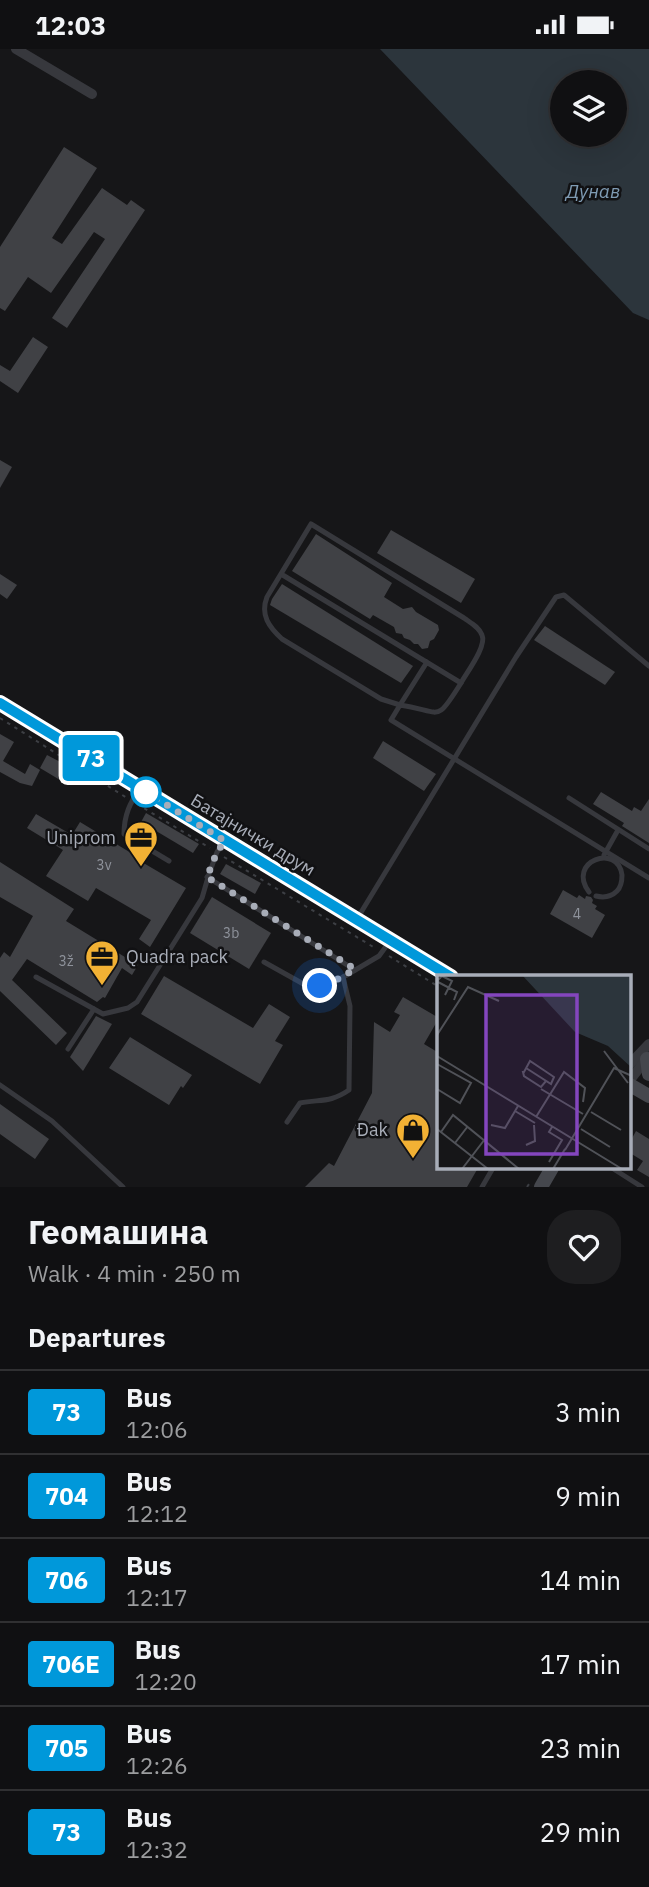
<!DOCTYPE html>
<meta charset="utf-8">
<style>
body{margin:0;font-family:"IBM Plex Sans",sans-serif;background:#1e1e20;color:#f1f3f6;height:100vh;display:flex;flex-direction:column;font-size:26px;white-space:nowrap}
*{box-sizing:border-box;margin:0}
p{font-size:23px;color:#9c9d9f}
.icon{flex:none;width:38px;height:38px;fill:none;stroke:currentColor;stroke-width:2;stroke-linecap:round;stroke-linejoin:round}
.map{position:relative;height:1138px;overflow:hidden}
.drawer{display:flex;flex-direction:column;background:#101012;flex:1}
.drawer>*{flex:none}
.badge{padding:0 14px;border-radius:5px;font-size:24px;line-height:46px}
.fabs{position:absolute;left:550px;top:21px;display:grid;gap:14px}
.fabs a{display:grid;place-items:center;width:77px;height:77px;border-radius:50%;background:#101012;box-shadow:0 7px 28px #0002,0 0 0 2px #303032;font-size:35px}
.you{position:absolute;width:35px;height:35px;margin:-18px;border:5px solid #fff;border-radius:50%;background:#1a73e8;box-shadow:0 0 0 10px #1a73e833}
.map>.badge{position:absolute;translate:-50% -50%;box-shadow:0 0 0 4px #fff}
h2{padding:0 28px;font-size:26px;line-height:63px}
.round{display:grid;place-items:center;flex:none;width:74px;height:74px;border-radius:28px;background:#1e1e20}
.headline{display:flex;align-items:center;justify-content:space-between;height:119px;padding:0 28px}
h1{font-size:33px;font-weight:700;line-height:52px}
ul{padding:0;list-style:none}
li{display:flex;align-items:center;gap:21px;height:84px;padding:0 28px;border-top:2px solid #303032}
li div{flex:1}
li b{display:block;font-size:26px}
li em{font-style:normal}
li .badge{min-width:77px;font-weight:700;text-align:center}
.status{display:flex;justify-content:space-between;align-items:center;height:49px;padding:0 35px;background:#101012;direction:ltr}
.status svg{height:19px;fill:currentColor}
.map>svg:first-child{display:block}
</style>
<div class="status"><b>12:03</b><svg viewBox="0 0 49 12"><path d="M0 12V9h3v3zM5 12V6h3v6zM10 12V3h3v9zM15 12V0h3v12zM26 1h20v11H26zM47 4h2v5h-2z"/></svg></div>
<div class="map">
<svg width="649" height="1138" viewBox="0 0 649 1138">
<rect width="100%" height="100%" fill="#161618"/>
<path fill="#2c353c" fill-rule="evenodd" d="M380,0H649V271L633,264ZM562,33H614V86H562Z"/>
<g fill="#404145">
<path d="M64,98L97,119L52,189L62,195L102,139L127,156L131,151L145,161L67,279L52,269L105,190L94,183L51,244L28,228L5,262L0,259V198Z"/>
<path d="M33,288L48,298L18,344L0,332V316L10,322Z"/>
<path d="M0,411L12,418L0,439Z"/>
<path d="M391,481L475,530L461,554L377,504Z"/>
<path d="M316,485L392,534L384,548L403,560L412,558L416,563L438,576L439,581L434,590L430,592L428,599L422,600L418,595H414L410,591L404,589L402,585L396,584L394,578L373,566L370,570L292,522Z"/>
<path d="M0,525L17,536L7,550L0,545Z"/>
<path d="M282,535L413,617L401,634L270,556L272,550Z"/>
<path d="M545,577L615,623L605,636L534,591Z"/>
<path d="M0,685L14,693L3,712L25,725L30,715L40,721L32,737L20,734L0,723Z"/>
<path d="M383,692L436,725L424,742L373,709Z"/>
<path d="M47,706L68,717L60,731L40,719Z"/>
<path d="M601,743L632,762L634,758L641,762L649,750V794L622,777L624,774L593,755Z"/>
<path d="M146,764L199,795L193,804L141,773Z"/>
<path d="M36,765L72,786L80,773L136,807L135,809L186,839L150,898L139,890L151,871L96,839L88,852L46,827L63,801L27,779Z"/>
<path d="M0,813L74,860L66,872L138,916L132,926L122,919L105,949L103,948L97,953L27,910L12,931L67,984L56,996L0,942V909L4,903L10,908L33,867L0,848Z"/>
<path d="M226,815L261,834L255,845L220,825Z"/>
<path d="M563,841L577,849L579,846L585,850L586,847L591,848L593,851L592,854L597,857L595,860L605,866L592,889L550,865Z"/>
<path d="M212,848L271,884L249,920L190,884Z"/>
<path d="M164,927L253,979L269,955L290,968L275,992L283,996L260,1035L141,965Z"/>
<path d="M403,948L439,969L424,995L439,1004V1119H478L467,1138H305L329,1114L334,1117L372,1044L374,973L390,983L400,966L394,963Z"/>
<path d="M96,967L112,975L83,1022L70,1008Z"/>
<path d="M130,988L192,1026L183,1039L181,1037L169,1056L109,1019Z"/>
<path d="M0,1055L49,1090L35,1110L0,1085Z"/>
<path d="M636,1082L649,1090V1128L637,1121L643,1112L630,1104V1093Z"/>
</g>
<g fill="none" stroke-linecap="round" stroke-linejoin="round">
<g stroke="#3d3f44" stroke-width="2" stroke-dasharray="3.5 5" stroke-linecap="butt">
<path d="M0,669L127,749"/>
<path d="M137,755L210,799"/>
<path d="M224,808L375,899"/>
<path d="M389,907L439,938"/>
<path d="M527,1138L531,1132"/>
</g>
<g stroke="#37383d" stroke-width="5">
<path d="M281,525L461,634C467,623 487,597 482,586C479,578 471,574 464,569L311,475L267,548C260,566 269,578 282,590L381,650L400,656L427,613"/>
<path d="M461,634C435,676 442,662 400,656L391,671L649,829"/>
<path d="M64,686C87,691 109,707 126,724"/>
<path d="M140,739C130,754 124,766 124,785L169,812"/>
<path d="M569,749L649,800"/>
<path d="M604,806L618,781"/>
<path d="M207,828L355,921"/>
<path d="M589,843C566,812 618,794 622,826C622,832 621,838 617,842C611,848 604,849 596,847"/>
<path d="M357,870L516,608L556,548L564,546L649,617"/>
<path d="M264,913L307,937H320L340,930L379,907L390,892"/>
<path d="M36,928L103,965L128,959L137,953L202,849L209,825L217,803L225,792"/>
<path d="M68,1000L94,960"/>
<path d="M0,1036L52,1072L123,1138"/>
<path d="M287,1073L300,1054C321,1050 330,1054 349,1041L350,957L343,928"/>
<path d="M612,1119L642,1138"/>
<path d="M482,1138L493,1119"/>
</g>
<g stroke="#37383d" stroke-width="10">
<path d="M16,0L92,45"/>
<path d="M630,1015L649,995"/>
<path d="M630,1031L648,1008"/>
</g>
<g stroke="#45474d" stroke-width="14">
<path d="M0,654L451,928"/>
<path d="M647,1010L649,1025"/>
<path d="M630,1036L649,1047"/>
<path d="M541,1138L552,1119"/>
</g>
</g>
<g fill="none" stroke-linecap="round" stroke-linejoin="round">
<g stroke="#fff" stroke-width="16">
<path id="line" d="M0,654L451,928"/>
</g>
<use href="#line" stroke="#0098da" stroke-width="10"/>
<path stroke="#a8adb8" stroke-width="7" stroke-dasharray="0 12.6" d="M146,743L225,792L217,803L207,828L355,920L331,934L320,937"/>
</g>
<defs>
<g id="office-pin" transform="scale(1.75)"><path d="M0 17L-7.5 6A9.5 9.5 0 1 1 7.5 6Z" fill="#f2b134" stroke="#111113"/><path d="M-6-3h4V-5.5h4V-3h4V5H-6ZM-1-4.5V-3h2v-1.5ZM-6 0V1H6V0Z" fill="#111"/></g>
<g id="shop-pin" transform="scale(1.75)"><path d="M0 17L-7.5 6A9.5 9.5 0 1 1 7.5 6Z" fill="#f2b134" stroke="#111113"/><path d="M-5-2.5h2.3a2.7 3.5 0 0 1 5.4 0H5L5.5 6h-11ZM-1.5-2.5h3a1.5 2.3 0 0 0-3 0Z" fill="#111"/></g>
</defs>
<g fill-rule="evenodd">
<use href="#office-pin" x="141" y="789"/>
<use href="#office-pin" x="102" y="908"/>
<use href="#shop-pin" x="413" y="1081"/>
</g>
<circle fill="#fff" stroke="#0098da" stroke-width="3.5" cx="146" cy="743" r="14"/>
<g text-anchor="middle" stroke-width="5" stroke-linejoin="round" paint-order="stroke">
<g font-size="14" fill="#8e929b">
<text x="104" y="821">3v</text>
<text x="577" y="870">4</text>
<text x="231" y="889">3b</text>
<text x="66" y="917">3ž</text>
</g>
<g font-size="18" fill="#a8adb8" stroke="#111113">
<text transform="translate(253 786) rotate(31)" y="6">Батајнички друм</text>
</g>
<g font-size="18" fill="#a8adb8" stroke="#111113" text-anchor="end">
<text x="116" y="795">Uniprom</text>
<text x="126" y="914" text-anchor="start">Quadra pack</text>
<text x="388" y="1087">Đak</text>
</g>
<g font-size="19" font-style="italic" fill="#7f9bb3" stroke="#111113">
<text x="593" y="149">Дунав</text>
</g>
</g>
<g transform="translate(437 926)">
<rect width="194" height="194" fill="#161618"/>
<path d="M85,0H194V92L171,71L138,57Z" fill="#2c353c"/>
<path fill="none" stroke="#505258" stroke-width="2" d="M0,6L5,1L15,6L8,20M1,7L20,17L17,25M0,60L31,12L62,26M167,76L191,108M0,81L185,194M0,89L34,108L23,128L0,114M89,93L114,109L117,102L93,86L87,97H86L87,101L104,112L109,106M104,114L146,139M78,136L98,148M154,137L184,155M99,142L127,97L148,113L146,127M54,150L68,153L81,131M0,154L51,194M144,154L173,172M4,157L16,140L82,194M18,168L31,151M89,170L98,166L97,150M128,175L177,93L195,101M112,187L125,165L112,157L115,152M25,194L48,164M116,194L128,174"/>
<path fill="#8446be" fill-opacity="0.15" stroke="#8446be" stroke-width="3.5" d="M49,20H140V179H49Z"/>
<rect width="194" height="194" fill="none" stroke="#a8adb8" stroke-width="3.5"/>
</g>
</svg>
<div class="fabs">
<a><svg class="icon" aria-label="layers" viewBox="0 0 24 24"><path d="M12 4l9 5-9 5-9-5zM3 14l9 5 9-5"/></svg></a>
</div>
<div class="you" style="left:320px;top:937px"></div>
<b class="badge" style="left:91px;top:709px;background:#0098da;color:#fff">73</b>
</div>
<section class="drawer">
<div class="headline"><div><h1>Геомашина</h1><p>Walk · 4 min · 250 m</p></div><a class="round"><svg class="icon" aria-label="heart" viewBox="0 0 24 24"><path d="M12 20l-8-8c-3-5 5-10 8-4 3-6 11-1 8 4z"/></svg></a></div>
<h2>Departures</h2>
<ul>
<li><span class="badge" style="background:#0098da;color:#fff">73</span><div><b>Bus</b><p>12:06</p></div><em>3 min</em></li>
<li><span class="badge" style="background:#0098da;color:#fff">704</span><div><b>Bus</b><p>12:12</p></div><em>9 min</em></li>
<li><span class="badge" style="background:#0098da;color:#fff">706</span><div><b>Bus</b><p>12:17</p></div><em>14 min</em></li>
<li><span class="badge" style="background:#0098da;color:#fff">706E</span><div><b>Bus</b><p>12:20</p></div><em>17 min</em></li>
<li><span class="badge" style="background:#0098da;color:#fff">705</span><div><b>Bus</b><p>12:26</p></div><em>23 min</em></li>
<li><span class="badge" style="background:#0098da;color:#fff">73</span><div><b>Bus</b><p>12:32</p></div><em>29 min</em></li>
</ul>
</section>
